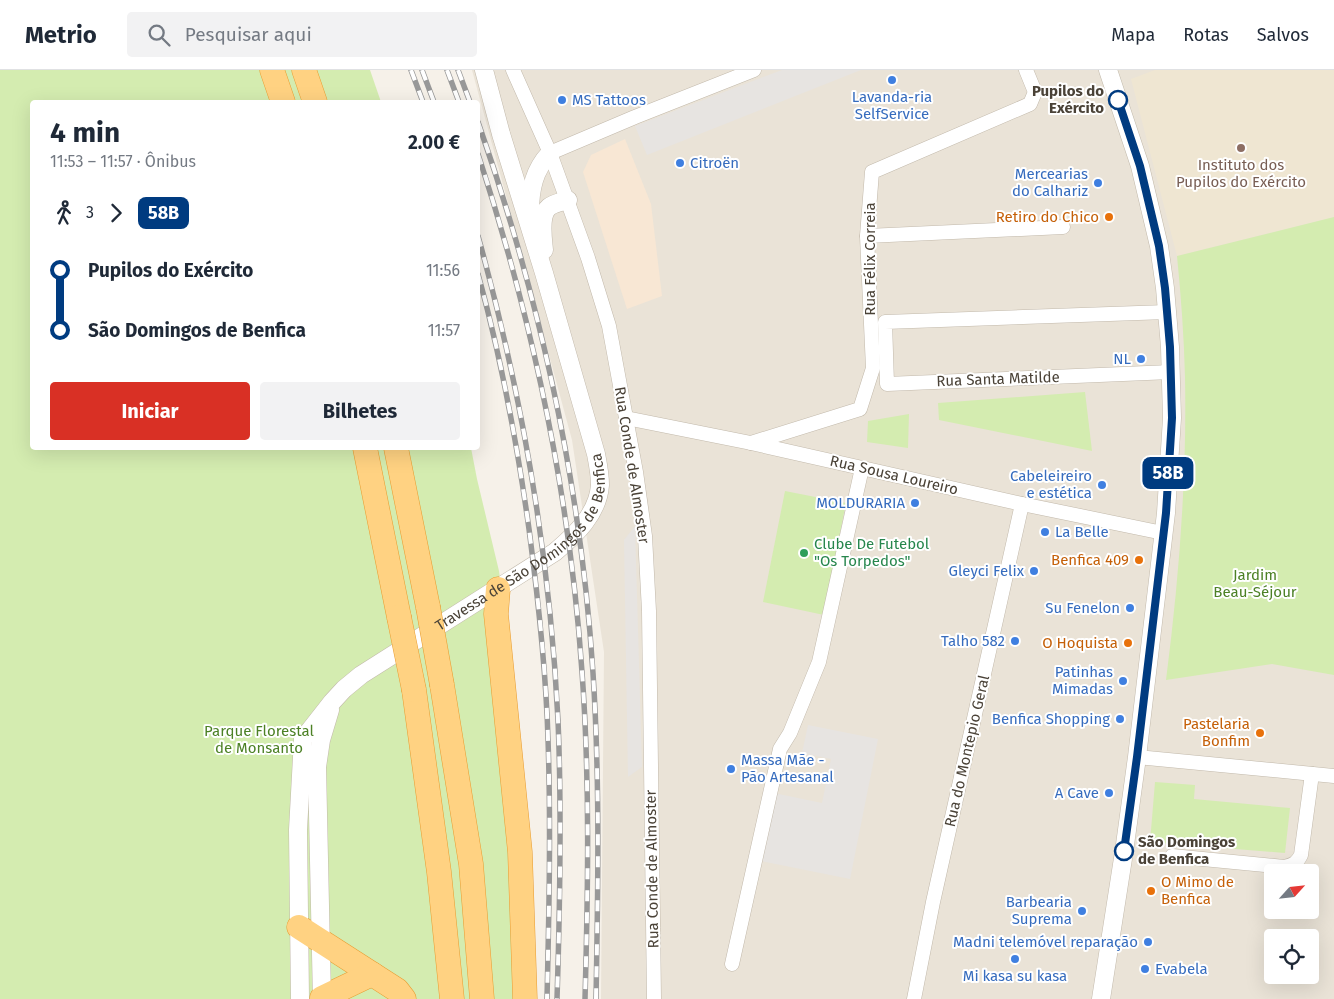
<!DOCTYPE html>
<html lang="pt">
<meta charset="utf-8">
<style>
body{margin:0;font-family:"Fira Sans",sans-serif;background:#f2f2f3;color:#1f2937;height:100vh;display:flex;flex-direction:column;font-size:19px;white-space:nowrap}
*{box-sizing:border-box;margin:0}
p{font-size:16px;color:#747a83}
.icon{flex:none;width:28px;height:28px;fill:none;stroke:currentColor;stroke-width:2;stroke-linecap:round;stroke-linejoin:round}
.map{position:relative;flex:1;overflow:hidden}
.panel{position:absolute;left:30px;top:30px;width:450px;height:350px;display:flex;flex-direction:column;background:#fff;border-radius:5px;box-shadow:0 5px 20px #0002}
.panel>*{flex:none}
.badge{padding:0 10px;border-radius:8px;font-size:18px;line-height:32px}
.needle{width:32px;rotate:63deg}
.buttons{position:absolute;left:1264px;top:794px;display:grid;gap:10px}
.buttons a{display:grid;place-items:center;width:55px;height:55px;border-radius:5px;background:#fff;box-shadow:0 5px 20px #0002;font-size:25px}
.map>.badge{position:absolute;translate:-50% -50%;box-shadow:0 0 0 2px #fff}
.legs{display:flex;align-items:center;gap:8px;height:55px;padding:0 20px;font-size:16px}
.legs p{margin-inline-start:auto}
.summary{display:flex;align-items:center;justify-content:space-between;height:85px;padding:0 20px}
h1{font-size:28px;font-weight:700;line-height:38px}
.action{display:flex;gap:10px;margin-top:auto;padding:10px 20px}
.action a{flex:1;height:58px;border-radius:5px;background:#d93025;color:#fff;font-size:20px;font-weight:700;line-height:58px;text-align:center}
.action a+a{background:#f2f2f3;color:#1f2937}
ul{padding:0 20px;list-style:none}
li{display:flex;align-items:center;gap:18px;height:60px;font-size:19px}
li i{display:grid;place-items:center;width:8px;height:100%;margin:0 6px;background:currentColor}
li i::after{content:'';width:12px;height:12px;margin:-6px;border:4px solid;border-radius:50%;background:#fff}
li p{margin-inline-start:auto}
li:first-child i{background:linear-gradient(#0000 50%,currentColor 0)}
li:last-child i{background:linear-gradient(currentColor 50%,#0000 0)}
header{display:flex;align-items:center;gap:30px;box-sizing:border-box;height:70px;padding:0 25px;background:#fff;border-bottom:1px solid #e0e1e3}
header strong{font-size:24px}
nav{display:flex;gap:28px;margin-inline-start:auto;font-size:18px}
.search{width:350px;height:45px;background:#f2f2f3;display:flex;align-items:center;gap:12px;box-sizing:border-box;padding:0 18px;border-radius:5px;color:#747a83;font-size:19px}
.map>svg:first-child{display:block}
</style>
<header>
<strong>Metrio</strong>
<div class="search"><svg class="icon" aria-label="search" viewBox="0 0 24 24"><circle cx="10" cy="10" r="6"/><path d="M15 15l6 6"/></svg>Pesquisar aqui</div>
<nav><a>Mapa</a><a>Rotas</a><a>Salvos</a></nav>
</header>
<div class="map">
<svg width="1334" height="929" viewBox="0 0 1334 929">
<rect width="100%" height="100%" fill="#f6f1e9"/>
<path fill="#eae3d7" fill-rule="evenodd" d="M472,0H1334V929H601L604,582L572,370ZM1272,802H1310V840H1272ZM1272,868H1310V905H1272Z"/>
<path fill="#f8e7d4" d="M625,69L651,134L662,226L627,239L583,102L591,85Z"/>
<path fill="#efe6d2" d="M1155,0H1334V147L1177,186L1131,9Z"/>
<g fill="#d4ecb0">
<path d="M0,0H370L381,32H32V378H471L477,409L499,501L511,589L531,817L536,900L535,929H0Z"/>
<path d="M1334,147V605L1272,594L1166,610C1179,509 1187,408 1185,307C1184,267 1181,226 1177,186Z"/>
<path d="M1085,322L1092,381L939,350L938,333Z"/>
<path d="M909,344L908,378L867,372L868,351Z"/>
<path d="M785,421L846,433L824,545L763,532Z"/>
<path d="M1155,712L1195,715L1194,729L1290,738L1285,783L1150,772Z"/>
</g>
<g fill="#e7e4e1">
<path d="M782,0H861L647,85L635,56Z"/>
<path d="M635,456L642,697L628,707L624,470Z"/>
<path d="M808,655L878,669L850,809L761,791L774,723L822,733L831,689L802,683Z"/>
</g>
<g fill="none" stroke-linecap="round" stroke-linejoin="round">
<g stroke="#c2b9ab" stroke-width="15">
<g id="minor">
<path d="M513,0L550,83L588,188L609,256L636,402L645,466L649,541L654,929"/>
<path d="M550,83L635,47L754,0"/>
<path d="M867,166L1063,157"/>
<path d="M1167,242L885,252L887,314L1171,302"/>
<path d="M626,348L751,373L1022,434L1163,463"/>
<path d="M751,373L860,339L873,298L867,166L872,102L1030,34L1035,22L1026,0"/>
<path d="M1137,687L1334,706"/>
<path d="M1172,786L1284,797C1293,795 1297,793 1301,785L1312,704"/>
<path d="M732,894L780,679L790,663L819,592L862,398"/>
<path d="M914,929L933,832L1022,434"/>
</g>
</g>
<g stroke="#c2b9ab" stroke-width="19">
<g id="tertiary">
<path d="M530,142C530,119 534,100 550,83"/>
<path d="M544,180C543,169 539,145 549,137C554,133 562,132 568,130"/>
<path id="s1" d="M300,929L298,760L303,669L332,632L344,619L361,605L555,482C575,465 598,444 600,415C600,405 598,394 596,384L544,203L501,64L484,0"/>
<path d="M322,929L317,697L321,670L330,640"/>
<path d="M1101,929L1124,782L1137,687L1166,443L1172,348L1170,277L1165,218L1159,176L1140,96L1108,0"/>
</g>
</g>
<g stroke="#e89c31" stroke-width="25">
<g id="trunk">
<path d="M272,0L283,32"/>
<path d="M304,0L315,32"/>
<path d="M365,378L399,547"/>
<path d="M396,378L428,537"/>
<path d="M498,519L496,544L520,782L525,929"/>
<path d="M442,615L471,794L482,929"/>
<path d="M414,620L439,802L452,929"/>
<path d="M299,857L397,920L404,929"/>
<path d="M322,928L372,904"/>
</g>
</g>
<use href="#minor" stroke="#fff" stroke-width="14"/>
<use href="#tertiary" stroke="#fff" stroke-width="18"/>
<use href="#trunk" stroke="#ffd282" stroke-width="24"/>
<g stroke="#989898" stroke-width="5.5">
<g id="rail">
<path d="M411,0L423,32"/>
<path d="M422,0L434,32"/>
<path d="M447,0L459,32"/>
<path d="M458,0L470,32"/>
<path d="M478,52C540,229 581,415 593,603C600,711 598,820 596,929"/>
<path d="M478,84C533,252 570,425 582,602C590,711 588,820 585,929"/>
<path d="M478,166C522,324 550,486 558,650C562,743 560,836 557,929"/>
<path d="M478,204C501,287 517,373 529,459C538,528 546,598 548,669C551,756 549,842 547,929"/>
</g>
</g>
<use href="#rail" stroke="#fff" stroke-width="4" stroke-dasharray="11" stroke-linecap="butt"/>
<g stroke="#e89c31" stroke-width="25" stroke-linecap="butt">
<g id="trunk-bridge">
<path d="M428,537L442,615"/>
<path d="M399,547L414,620"/>
</g>
</g>
<use href="#trunk-bridge" stroke="#ffd282" stroke-width="24"/>
</g>
<g fill="none" stroke-linecap="round" stroke-linejoin="round">
<g stroke="#fff" stroke-width="11">
<path id="line-1" d="M1118,30L1140,96L1159,176L1165,218L1170,277L1172,348L1166,443L1137,687L1124,781"/>
</g>
<use href="#line-1" stroke="#003b80" stroke-width="8"/>
</g>
<g fill="#3f7fe0" stroke="#fff" stroke-width="2">
<circle cx="892" cy="10" r="5"/>
<circle cx="562" cy="30" r="5"/>
<circle cx="680" cy="93" r="5"/>
<circle cx="1098" cy="113" r="5"/>
<circle cx="1141" cy="289" r="5"/>
<circle cx="1102" cy="415" r="5"/>
<circle cx="915" cy="433" r="5"/>
<circle cx="1045" cy="462" r="5"/>
<circle cx="1034" cy="501" r="5"/>
<circle cx="1130" cy="538" r="5"/>
<circle cx="1015" cy="571" r="5"/>
<circle cx="1123" cy="611" r="5"/>
<circle cx="1120" cy="649" r="5"/>
<circle cx="731" cy="699" r="5"/>
<circle cx="1109" cy="723" r="5"/>
<circle cx="1082" cy="841" r="5"/>
<circle cx="1148" cy="872" r="5"/>
<circle cx="1015" cy="889" r="5"/>
<circle cx="1145" cy="899" r="5"/>
</g>
<g fill="#fff" stroke="#003b80" stroke-width="2.5">
<circle cx="1118" cy="30" r="9"/>
<circle cx="1124" cy="781" r="9"/>
</g>
<circle fill="#8d6e63" stroke="#fff" stroke-width="2" cx="1241" cy="78" r="5"/>
<g fill="#e8710a" stroke="#fff" stroke-width="2">
<circle cx="1109" cy="147" r="5"/>
<circle cx="1139" cy="490" r="5"/>
<circle cx="1128" cy="573" r="5"/>
<circle cx="1260" cy="663" r="5"/>
<circle cx="1151" cy="821" r="5"/>
</g>
<circle fill="#2e9e5b" stroke="#fff" stroke-width="2" cx="804" cy="483" r="5"/>
<g text-anchor="middle" stroke-width="4" stroke-linejoin="round" paint-order="stroke">
<g font-size="15" font-weight="bold" fill="#4a4237" stroke="#fff" text-anchor="end">
<text x="1104" y="26">Pupilos do<tspan x="1104" dy="17">Exército</tspan></text>
<text x="1138" y="777" text-anchor="start">São Domingos<tspan x="1138" dy="17">de Benfica</tspan></text>
</g>
<g font-size="15" fill="#366cbe" stroke="#fff" text-anchor="end">
<text x="892" y="32" text-anchor="middle">Lavanda-ria<tspan x="892" dy="17">SelfService</tspan></text>
<text x="572" y="35" text-anchor="start">MS Tattoos</text>
<text x="690" y="98" text-anchor="start">Citroën</text>
<text x="1088" y="109">Mercearias<tspan x="1088" dy="17">do Calhariz</tspan></text>
<text x="1131" y="294">NL</text>
<text x="1092" y="411">Cabeleireiro<tspan x="1092" dy="17">e estética</tspan></text>
<text x="905" y="438">MOLDURARIA</text>
<text x="1055" y="467" text-anchor="start">La Belle</text>
<text x="1024" y="506">Gleyci Felix</text>
<text x="1120" y="543">Su Fenelon</text>
<text x="1005" y="576">Talho 582</text>
<text x="1113" y="607">Patinhas<tspan x="1113" dy="17">Mimadas</tspan></text>
<text x="1110" y="654">Benfica Shopping</text>
<text x="741" y="695" text-anchor="start">Massa Mãe -<tspan x="741" dy="17">Pão Artesanal</tspan></text>
<text x="1099" y="728">A Cave</text>
<text x="1072" y="837">Barbearia<tspan x="1072" dy="17">Suprema</tspan></text>
<text x="1138" y="877">Madni telemóvel reparação</text>
<text x="1155" y="904" text-anchor="start">Evabela</text>
<text x="1015" y="911" text-anchor="middle">Mi kasa su kasa</text>
</g>
<g font-size="15" fill="#785e54" stroke="#fff">
<text x="1241" y="100">Instituto dos<tspan x="1241" dy="17">Pupilos do Exército</tspan></text>
</g>
<g font-size="15" fill="#c56008" stroke="#fff" text-anchor="end">
<text x="1099" y="152">Retiro do Chico</text>
<text x="1129" y="495">Benfica 409</text>
<text x="1118" y="578">O Hoquista</text>
<text x="1250" y="659">Pastelaria<tspan x="1250" dy="17">Bonfim</tspan></text>
<text x="1161" y="817" text-anchor="start">O Mimo de<tspan x="1161" dy="17">Benfica</tspan></text>
</g>
<g font-size="15" fill="#4a4237" stroke="#fff">
<text transform="translate(870 189) rotate(-90)" y="5">Rua Félix Correia</text>
<text transform="translate(998 309) rotate(-2)" y="5">Rua Santa Matilde</text>
<text transform="translate(632 395) rotate(81)" y="5">Rua Conde de Almoster</text>
<text transform="translate(894 405) rotate(13)" y="5">Rua Sousa Loureiro</text>
<text dy="5" stroke="none"><textPath href="#s1" startOffset="564">Travessa de São Domingos de Benfica</textPath></text>
<text transform="translate(967 681) rotate(-77)" y="5">Rua do Montepio Geral</text>
<text transform="translate(652 799) rotate(-91)" y="5">Rua Conde de Almoster</text>
</g>
<g font-size="15" fill="#27864d" stroke="#fff" text-anchor="start">
<text x="814" y="479">Clube De Futebol<tspan x="814" dy="17">"Os Torpedos"</tspan></text>
</g>
<g font-size="15" fill="#4c8125" stroke="#fff">
<text x="1255" y="510">Jardim<tspan x="1255" dy="17">Beau-Séjour</tspan></text>
<text x="259" y="666">Parque Florestal<tspan x="259" dy="17">de Monsanto</tspan></text>
</g>
</g>
</svg>
<div class="buttons">
<a><svg class="needle" viewBox="-14 -14 28 28"><path d="M0-13l5 13h-10z" fill="#e53935"/><path d="M0 13l5-13h-10z" fill="#747a83"/></svg></a>
<a><svg class="icon" aria-label="locate" viewBox="0 0 24 24"><circle cx="12" cy="12" r="6"/><path d="M12 2v4M12 18v4M2 12h4M18 12h4"/></svg></a>
</div>
<b class="badge" style="left:1168px;top:403px;background:#003b80;color:#fff">58B</b>
<section class="panel">
<div class="summary"><div><h1>4 min</h1><p>11:53 – 11:57 · Ônibus</p></div><b>2.00 €</b></div>
<div class="legs"><svg class="icon" aria-label="walk" viewBox="0 0 24 24"><circle cx="13" cy="4" r="2"/><path d="M13 8l-2 6 4 7M11 14l-3 7M7 12l3-4h3l4 4"/></svg>3<svg class="icon" aria-label="forward" viewBox="0 0 24 24"><path d="M9 5l7 7-7 7"/></svg><b class="badge" style="background:#003b80;color:#fff">58B</b></div>
<ul>
<li><i style="color:#003b80"></i><b>Pupilos do Exército</b><p>11:56</p></li>
<li><i style="color:#003b80"></i><b>São Domingos de Benfica</b><p>11:57</p></li>
</ul>
<div class="action"><a>Iniciar</a><a>Bilhetes</a></div>
</section>
</div>
